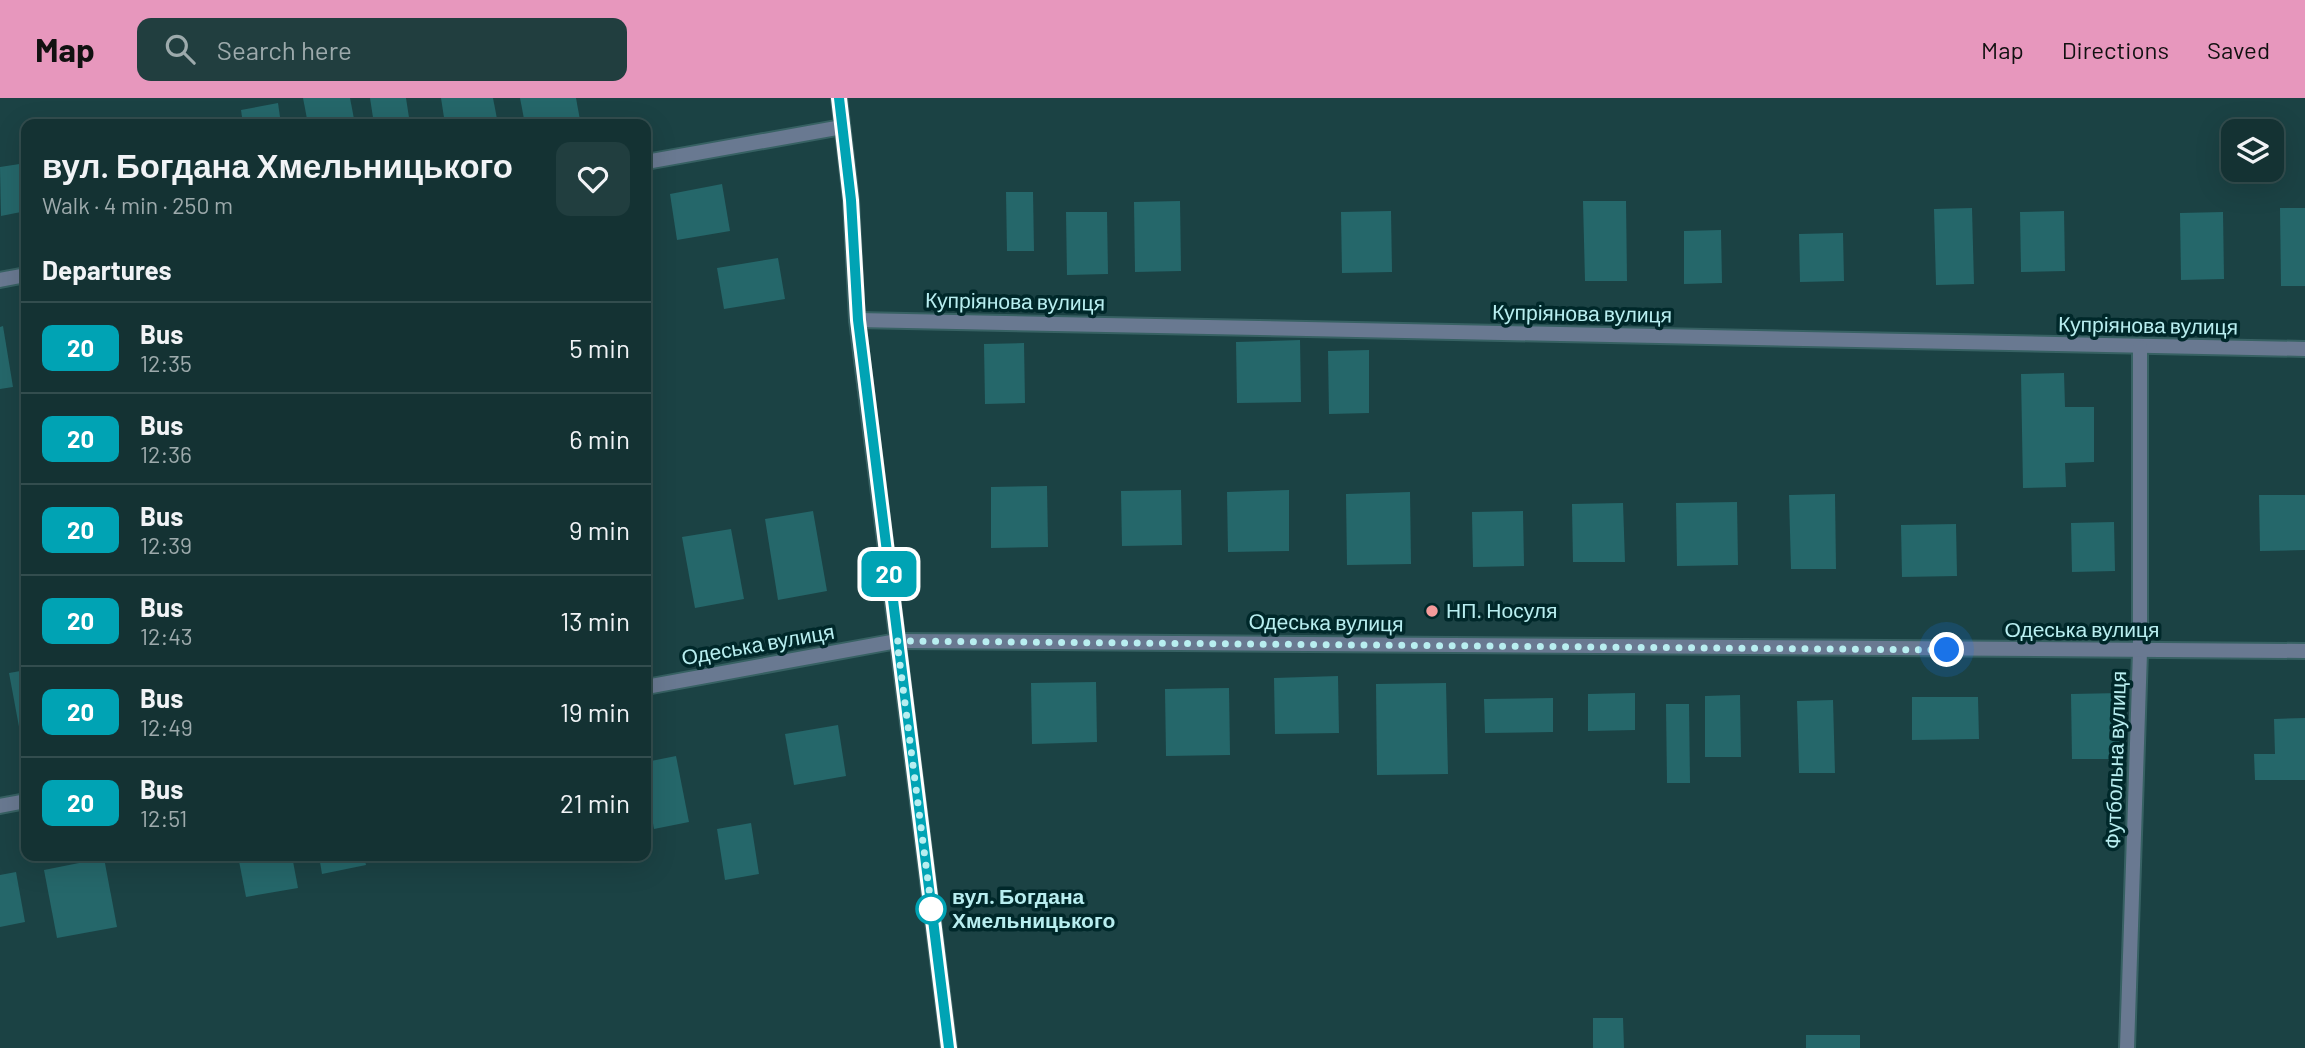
<!DOCTYPE html>
<meta charset="utf-8">
<style>
body{margin:0;font-family:Barlow,sans-serif;background:#213e3f;color:#f1f3f6;height:100vh;display:flex;flex-direction:column;font-size:26px;white-space:nowrap}
*{box-sizing:border-box;margin:0}
p{font-size:23px;color:#9daaac}
.icon{flex:none;width:38px;height:38px;fill:none;stroke:currentColor;stroke-width:2;stroke-linecap:round;stroke-linejoin:round}
.map{position:relative;flex:1;overflow:hidden}
.details{position:absolute;left:21px;top:21px;width:630px;height:742px;display:flex;flex-direction:column;background:#143233;border-radius:14px;box-shadow:0 7px 28px #0002,0 0 0 2px #334d4e}
.details>*{flex:none}
.badge{padding:0 14px;border-radius:10px;font-size:24px;line-height:46px}
.tools{position:absolute;left:2221px;top:21px;display:grid;gap:14px}
.tools a{display:grid;place-items:center;width:63px;height:63px;border-radius:14px;background:#143233;box-shadow:0 7px 28px #0002,0 0 0 2px #334d4e;font-size:35px}
.you{position:absolute;width:35px;height:35px;margin:-18px;border:5px solid #fff;border-radius:50%;background:#1a73e8;box-shadow:0 0 0 10px #1a73e833}
.map>.badge{position:absolute;translate:-50% -50%;box-shadow:0 0 0 4px #fff}
h2{padding:0 21px;font-size:26px;line-height:63px}
.round{display:grid;place-items:center;flex:none;width:74px;height:74px;border-radius:14px;background:#213e3f}
.headline{display:flex;align-items:center;justify-content:space-between;height:119px;padding:0 21px}
h1{font-size:33px;font-weight:600;line-height:52px}
ul{padding:0;list-style:none}
li{display:flex;align-items:center;gap:21px;height:91px;padding:0 21px;border-top:2px solid #334d4e}
li div{flex:1}
li b{display:block;font-size:26px}
li em{font-style:normal}
li .badge{min-width:77px;font-weight:700;text-align:center}
header{display:flex;align-items:center;gap:42px;box-sizing:border-box;height:98px;padding:0 35px;background:#e797bd;color:#111}
header strong{font-size:33px}
nav{display:flex;gap:38px;margin-inline-start:auto;font-size:24px}
.search{width:490px;height:63px;background:#213e3f;display:flex;align-items:center;gap:18px;box-sizing:border-box;padding:0 24px;border-radius:14px;color:#9daaac;font-size:26px}
.map>svg:first-child{display:block}
</style>
<header>
<strong>Map</strong>
<div class="search"><svg class="icon" aria-label="search" viewBox="0 0 24 24"><circle cx="10" cy="10" r="6"/><path d="M15 15l6 6"/></svg>Search here</div>
<nav><a>Map</a><a>Directions</a><a>Saved</a></nav>
</header>
<div class="map">
<svg width="2305" height="950" viewBox="0 0 2305 950">
<rect width="100%" height="100%" fill="#1b4244"/>
<g fill="#25676a">
<path d="M303,0H350L355,26H308Z"/>
<path d="M370,0H406L410,26H374Z"/>
<path d="M441,0H493L498,26H445Z"/>
<path d="M520,0H576L580,22L554,26H525Z"/>
<path d="M278,5L281,26H243L241,12Z"/>
<path d="M26,65V113L1,118L0,69Z"/>
<path d="M722,86L730,133L677,142L670,96Z"/>
<path d="M1006,94H1033L1034,153H1007Z"/>
<path d="M1180,103L1181,173L1135,174L1134,104Z"/>
<path d="M1583,103H1626L1627,183H1585Z"/>
<path d="M1972,110L1974,186L1936,187L1934,111Z"/>
<path d="M2280,110H2305V188H2281Z"/>
<path d="M1391,113L1392,174L1342,175L1341,114Z"/>
<path d="M2064,113L2065,173L2021,174L2020,114Z"/>
<path d="M1066,114H1107L1108,176L1067,177Z"/>
<path d="M2223,114L2224,181L2181,182L2180,115Z"/>
<path d="M1721,132L1722,185L1684,186V133Z"/>
<path d="M1843,135L1844,183L1800,184L1799,136Z"/>
<path d="M778,160L785,201L724,211L717,170Z"/>
<path d="M3,228L13,289L0,291V229Z"/>
<path d="M1300,242L1301,304L1237,305L1236,244Z"/>
<path d="M1024,245L1025,305L985,306L984,246Z"/>
<path d="M1369,252V315L1329,316L1328,253Z"/>
<path d="M2064,275L2065,309H2094V364L2065,365L2066,389L2023,390L2021,276Z"/>
<path d="M1047,388L1048,449L991,450V389Z"/>
<path d="M1181,392L1182,447L1122,448L1121,393Z"/>
<path d="M1289,392V453L1228,454L1227,394Z"/>
<path d="M1410,394L1411,466L1347,467L1346,396Z"/>
<path d="M1835,396L1836,471H1791L1789,397Z"/>
<path d="M2259,397H2305V452L2260,453Z"/>
<path d="M1737,404L1738,467L1677,468L1676,405Z"/>
<path d="M1623,405L1625,464H1573L1572,406Z"/>
<path d="M813,413L827,493L778,502L765,421Z"/>
<path d="M1523,413L1524,468L1473,469L1472,414Z"/>
<path d="M2114,424L2115,473L2072,474L2071,425Z"/>
<path d="M1956,426L1957,478L1902,479L1901,427Z"/>
<path d="M731,431L744,501L695,510L682,439Z"/>
<path d="M26,572V633L20,634L9,575Z"/>
<path d="M1338,578L1339,635L1275,636L1274,580Z"/>
<path d="M1096,584L1097,644L1032,646L1031,585Z"/>
<path d="M1446,585L1448,676L1377,677L1376,586Z"/>
<path d="M1229,590L1230,657L1166,658L1165,591Z"/>
<path d="M1635,595V632L1588,633V596Z"/>
<path d="M2121,595L2122,661H2072L2071,596Z"/>
<path d="M1740,597L1741,659H1705V598Z"/>
<path d="M1912,599H1978L1979,641L1912,642Z"/>
<path d="M1553,600V634L1485,635L1484,601Z"/>
<path d="M1833,602L1835,675H1799L1797,603Z"/>
<path d="M1666,606H1689L1690,685H1667Z"/>
<path d="M2305,620V682H2255L2254,656H2275L2274,621Z"/>
<path d="M838,627L846,678L794,687L785,636Z"/>
<path d="M676,658L689,724L654,731L646,686V664Z"/>
<path d="M751,725L759,776L725,782L717,731Z"/>
<path d="M238,758H292L298,790L246,799Z"/>
<path d="M319,758H364L366,767L322,776Z"/>
<path d="M104,760L117,829L57,840L44,772Z"/>
<path d="M16,774L25,824L0,829V777Z"/>
<path d="M1593,920H1623L1624,950H1593Z"/>
<rect x="1806" y="937" width="54" height="13"/>
</g>
<g fill="none" stroke-linecap="round" stroke-linejoin="round">
<g stroke="#376163" stroke-width="18">
<g id="minor">
<path d="M646,64L842,29"/>
<path d="M0,182L26,177"/>
<path d="M857,222L2305,251"/>
<path d="M646,589L897,543"/>
<path d="M0,708L26,703"/>
<path d="M2127,950L2140,554V249"/>
</g>
</g>
<g stroke="#376163" stroke-width="18">
<g id="tertiary">
<path d="M839,0L851,102L857,222L949,950"/>
<path d="M897,543L2305,553"/>
</g>
</g>
<use href="#minor" stroke="#697991" stroke-width="14"/>
<use href="#tertiary" stroke="#697991" stroke-width="14"/>
</g>
<g fill="none" stroke-linecap="round" stroke-linejoin="round">
<g stroke="#fff" stroke-width="16">
<path id="line" d="M839,0L851,102L858,222L949,950"/>
</g>
<use href="#line" stroke="#00a3b4" stroke-width="10"/>
<path stroke="#b8eef0" stroke-width="7" stroke-dasharray="0 12.6" d="M931,811L932,814L897,543L1947,552"/>
</g>
<circle fill="#f59b9b" stroke="#00282a" stroke-width="2.5" cx="1432" cy="513" r="7"/>
<circle fill="#fff" stroke="#00a3b4" stroke-width="3.5" cx="931" cy="811" r="14"/>
<g text-anchor="middle" stroke-width="7" stroke-linejoin="round" paint-order="stroke">
<g font-size="21" fill="#b8eef0" stroke="#00282a">
<text transform="translate(1015 204) rotate(1)" y="7">Купріянова вулиця</text>
<text transform="translate(1582 216) rotate(1)" y="7">Купріянова вулиця</text>
<text transform="translate(2148 228) rotate(1)" y="7">Купріянова вулиця</text>
<text transform="translate(1326 525) rotate(1)" y="7">Одеська вулиця</text>
<text x="2082" y="539">Одеська вулиця</text>
<text transform="translate(758 547) rotate(-10)" y="7">Одеська вулиця</text>
<text transform="translate(2116 662) rotate(-88)" y="7">Футбольна вулиця</text>
</g>
<g font-size="21" fill="#b8eef0" stroke="#00282a" text-anchor="start">
<text x="1446" y="520">НП. Носуля</text>
</g>
<g font-size="21" font-weight="bold" fill="#b8eef0" stroke="#00282a" text-anchor="start">
<text x="952" y="806">вул. Богдана<tspan x="952" dy="24">Хмельницького</tspan></text>
</g>
</g>
</svg>
<div class="tools">
<a><svg class="icon" aria-label="layers" viewBox="0 0 24 24"><path d="M12 4l9 5-9 5-9-5zM3 14l9 5 9-5"/></svg></a>
</div>
<div class="you" style="left:1947px;top:552px"></div>
<b class="badge" style="left:889px;top:476px;background:#00a3b4;color:#fff">20</b>
<section class="details">
<div class="headline"><div><h1>вул. Богдана Хмельницького</h1><p>Walk · 4 min · 250 m</p></div><a class="round"><svg class="icon" aria-label="heart" viewBox="0 0 24 24"><path d="M12 20l-8-8c-3-5 5-10 8-4 3-6 11-1 8 4z"/></svg></a></div>
<h2>Departures</h2>
<ul>
<li><span class="badge" style="background:#00a3b4;color:#fff">20</span><div><b>Bus</b><p>12:35</p></div><em>5 min</em></li>
<li><span class="badge" style="background:#00a3b4;color:#fff">20</span><div><b>Bus</b><p>12:36</p></div><em>6 min</em></li>
<li><span class="badge" style="background:#00a3b4;color:#fff">20</span><div><b>Bus</b><p>12:39</p></div><em>9 min</em></li>
<li><span class="badge" style="background:#00a3b4;color:#fff">20</span><div><b>Bus</b><p>12:43</p></div><em>13 min</em></li>
<li><span class="badge" style="background:#00a3b4;color:#fff">20</span><div><b>Bus</b><p>12:49</p></div><em>19 min</em></li>
<li><span class="badge" style="background:#00a3b4;color:#fff">20</span><div><b>Bus</b><p>12:51</p></div><em>21 min</em></li>
</ul>
</section>
</div>
